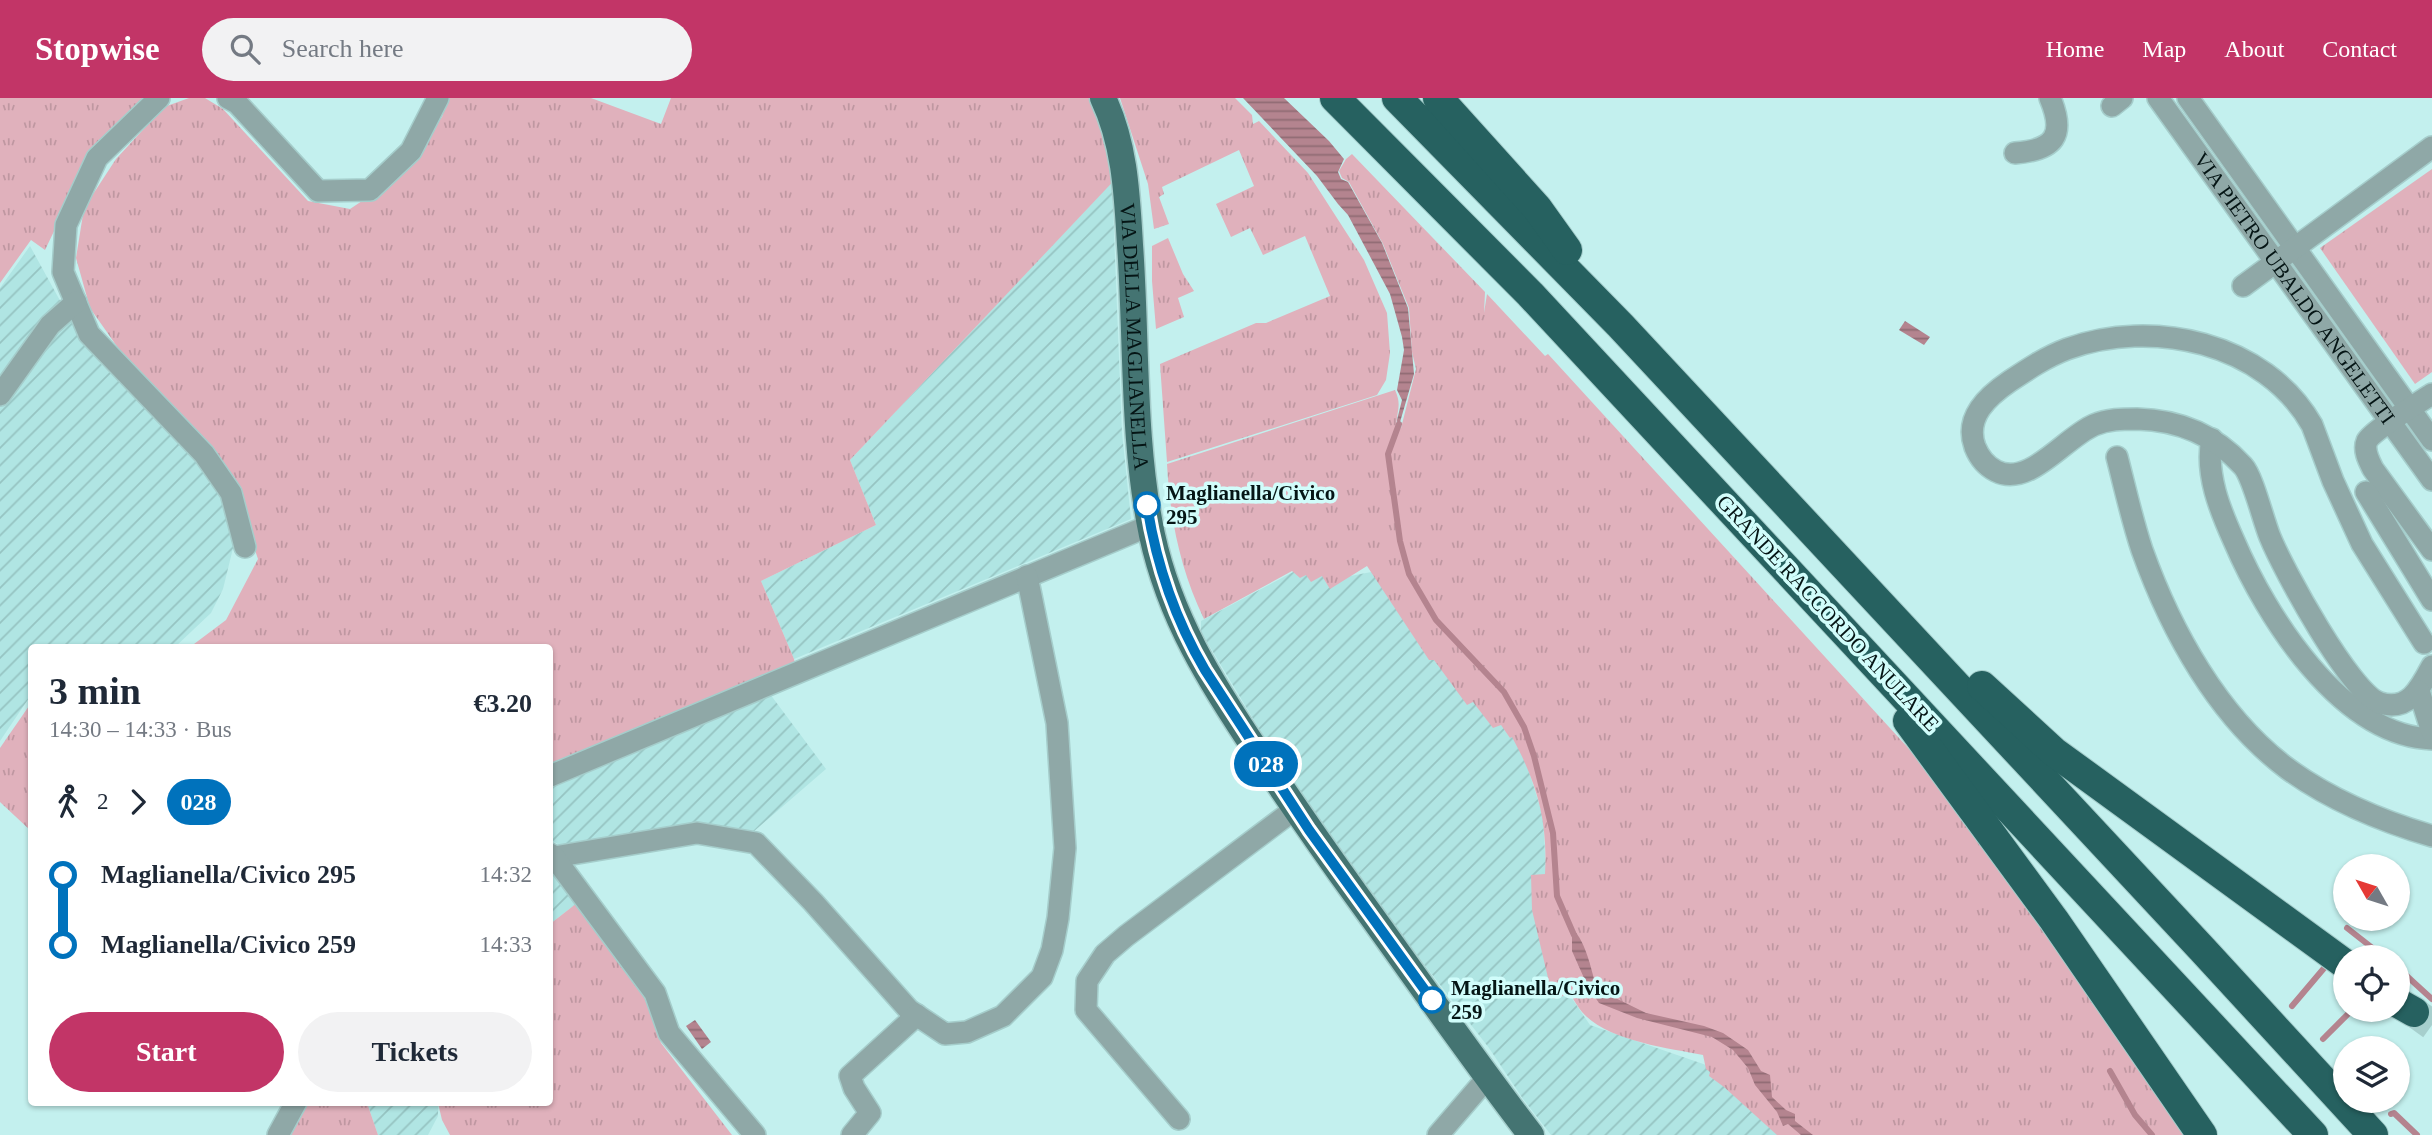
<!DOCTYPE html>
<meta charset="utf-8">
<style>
body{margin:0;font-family:"Times New Roman",serif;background:#f2f2f3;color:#1f2937;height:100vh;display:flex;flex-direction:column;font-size:26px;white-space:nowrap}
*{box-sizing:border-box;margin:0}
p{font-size:23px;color:#747a83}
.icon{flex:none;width:38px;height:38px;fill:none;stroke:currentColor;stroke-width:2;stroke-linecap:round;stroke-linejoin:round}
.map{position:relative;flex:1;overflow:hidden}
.drawer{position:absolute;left:28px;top:546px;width:525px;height:462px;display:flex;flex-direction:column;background:#fff;border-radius:7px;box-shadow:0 2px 5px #0004}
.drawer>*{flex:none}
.badge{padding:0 14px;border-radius:23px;font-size:24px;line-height:46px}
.needle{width:46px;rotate:309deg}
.controls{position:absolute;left:2333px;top:756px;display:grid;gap:14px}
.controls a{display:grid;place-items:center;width:77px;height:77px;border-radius:50%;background:#fff;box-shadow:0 2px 5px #0004;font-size:35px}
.map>.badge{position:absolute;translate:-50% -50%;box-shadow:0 0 0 4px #fff}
.legs{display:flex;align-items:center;gap:10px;height:77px;padding:0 21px;font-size:23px}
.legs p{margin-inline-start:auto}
.overview{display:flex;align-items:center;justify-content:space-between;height:119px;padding:0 21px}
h1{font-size:38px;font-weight:700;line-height:52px}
.button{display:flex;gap:14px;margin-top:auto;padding:14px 21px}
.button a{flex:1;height:80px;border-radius:42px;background:#c23567;color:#fff;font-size:28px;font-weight:700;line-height:80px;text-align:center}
.button a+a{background:#f2f2f3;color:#1f2937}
ul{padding:0 21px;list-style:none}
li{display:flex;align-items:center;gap:24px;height:70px;font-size:26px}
li i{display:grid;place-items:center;width:10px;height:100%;margin:0 9px;background:currentColor}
li i::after{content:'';width:18px;height:18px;margin:-9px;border:5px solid;border-radius:50%;background:#fff}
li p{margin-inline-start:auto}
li:first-child i{background:linear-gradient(#0000 50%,currentColor 0)}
li:last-child i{background:linear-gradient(currentColor 50%,#0000 0)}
header{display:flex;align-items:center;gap:42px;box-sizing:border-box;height:98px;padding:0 35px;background:#c23567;color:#fff}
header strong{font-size:33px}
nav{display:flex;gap:38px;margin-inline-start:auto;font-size:24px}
.search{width:490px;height:63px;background:#f2f2f3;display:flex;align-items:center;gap:18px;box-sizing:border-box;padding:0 24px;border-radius:38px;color:#747a83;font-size:26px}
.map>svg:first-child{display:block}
</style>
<header>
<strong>Stopwise</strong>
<div class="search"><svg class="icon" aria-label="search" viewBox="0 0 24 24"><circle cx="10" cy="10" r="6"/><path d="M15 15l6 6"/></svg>Search here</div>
<nav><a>Home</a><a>Map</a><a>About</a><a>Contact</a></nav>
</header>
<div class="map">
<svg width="2432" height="1037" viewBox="0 0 2432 1037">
<defs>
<pattern id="industrial-furrows" width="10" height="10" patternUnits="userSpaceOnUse" patternTransform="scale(1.75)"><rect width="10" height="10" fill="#b0e5e3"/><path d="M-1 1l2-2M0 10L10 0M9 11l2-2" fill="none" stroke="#96c4c2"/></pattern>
<pattern id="grass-tufts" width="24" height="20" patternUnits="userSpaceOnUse" patternTransform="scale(1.75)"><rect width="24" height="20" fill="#e0b1bc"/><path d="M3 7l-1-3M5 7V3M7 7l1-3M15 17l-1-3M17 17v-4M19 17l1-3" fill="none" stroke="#bf97a1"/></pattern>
<pattern id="water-rules" width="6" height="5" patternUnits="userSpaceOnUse" patternTransform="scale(1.75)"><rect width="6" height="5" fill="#b4848f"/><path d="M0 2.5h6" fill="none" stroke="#906b74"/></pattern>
</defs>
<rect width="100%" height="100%" fill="#c3f0ee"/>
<g fill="url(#industrial-furrows)">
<path d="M1112,84L1122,335L1131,421L794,561L761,483L876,427L850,362Z"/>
<path d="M30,148L74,228L101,266L182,345L225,390L236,438L223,491L211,515L175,549L32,550L31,597L0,643V190Z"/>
<path d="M1314,463L1350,478L1382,472L1487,615L1519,642L1543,718L1547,794L1558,866L1571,899L1590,927L1712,969L1779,1037H1551L1523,1001L1489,950L1413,852L1321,723L1270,649L1201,534V523Z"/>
<path d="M767,592L826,671L752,735L560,747L550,742V685Z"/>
<path d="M550,772L577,805L550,826Z"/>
<path d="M367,1005H438V1018L428,1037H378Z"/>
</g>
<g fill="url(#grass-tufts)">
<path d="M0,0H155L69,102L45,152L31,142L0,185Z"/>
<path d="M189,0H205L223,11L308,103L350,111L398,79L442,19L448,0H591L661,26L671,0H1102L1124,72L850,362L876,427L761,483L794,561L797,574L550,678V550L190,549L226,522L258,461L234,389L130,267L90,210L76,160L84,110L116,61L164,9Z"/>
<path d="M1120,0H1235L1252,17L1253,26L1259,23L1308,75L1364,162L1387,215L1390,255L1386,282L1377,297L1167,364L1160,266L1256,225H1266L1330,198L1305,138L1263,157L1250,130L1231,139L1216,106L1254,88L1239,52L1162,89L1164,96L1159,99L1169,126L1154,131L1148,86Z"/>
<path d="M1352,56L1485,194L1484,215L1487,196L1545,258L1548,256L1942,687L2188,1037H1777L1724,989L1709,978L1710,974L1706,971L1703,957C1668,950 1607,943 1582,914C1578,909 1574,902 1570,896L1553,901L1532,812L1531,777L1545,776C1548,723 1537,685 1512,639L1510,640L1501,627L1493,630L1473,604L1467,607L1434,562H1429L1367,468L1330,491L1322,478L1311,484L1306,477L1300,480L1292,473L1204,521C1180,471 1170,421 1167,366L1395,292C1403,309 1395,314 1397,332L1401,330L1416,271L1412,254L1409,210L1383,146L1349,84L1342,80L1339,73L1346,61Z"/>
<path d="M2432,71V274L2415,286L2320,150Z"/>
<path d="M1168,140L1183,176L1194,193L1178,200L1184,219L1156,231L1152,183V148Z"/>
<path d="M31,605V733L0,704V650Z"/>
<path d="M577,805L642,893L661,945L732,1037H450L442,1022L438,1005L550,1004V826Z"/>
<path d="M309,1004L367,1005L378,1037H291Z"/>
</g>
<g fill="url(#water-rules)">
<path d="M1243,0H1284L1329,43L1344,61L1338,74L1341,81L1348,84L1382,145L1408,210L1414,276L1398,331L1397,322L1402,302L1397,292L1404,252L1402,239L1390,196L1348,117L1338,106L1317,78Z"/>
<path d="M1905,223L1930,239L1924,247L1899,232Z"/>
<path d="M1572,830C1587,845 1591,872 1597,891L1646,915L1704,928L1723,935L1748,952L1761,973L1770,977L1772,999L1786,1012L1795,1016V1023L1813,1037H1801L1788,1026L1783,1028L1777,1014L1755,987L1748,970L1733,952L1712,939L1637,920L1599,905L1588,889L1572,853Z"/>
<path d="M695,922L711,944L702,951L686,928Z"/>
</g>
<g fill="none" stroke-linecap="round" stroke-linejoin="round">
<g stroke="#b4848f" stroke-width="6">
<path d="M1399,326L1388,356L1400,443L1409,476L1436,522L1504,594L1524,629L1534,658L1553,735L1557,798L1574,837"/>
<path d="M2347,830L2384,859"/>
<path d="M2398,870L2432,901"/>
<path d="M2292,908L2325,869"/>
<path d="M2323,941L2352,912"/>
<path d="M2110,973L2135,1017L2152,1037"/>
<path d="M2391,1016L2394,1015L2417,1037"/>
</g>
<path stroke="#a6cfcd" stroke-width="30" stroke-dasharray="30 15" stroke-linecap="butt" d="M2414,914L2432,927"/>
<g stroke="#a5cdcb" stroke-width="24">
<g id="minor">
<path d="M159,0L97,60L66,127L63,174L89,236L204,356L231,395L245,449"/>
<path d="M228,0L237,5L318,93L370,92L411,53L438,0"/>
<path id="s1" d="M2158,0L2432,382"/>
<path d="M2188,0L2432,342"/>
<path d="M2112,8L2122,0"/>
<path d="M2015,55C2054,52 2066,38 2050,0"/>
<path d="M2243,188L2432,49"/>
<path d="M2432,296C2420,304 2372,333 2367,343C2363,352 2369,363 2373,371L2432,452"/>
<path d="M0,297L50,227L76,204"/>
<path d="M2212,341C2205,376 2220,412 2234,443C2266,518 2341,638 2432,641"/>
<path d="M2117,359C2125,390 2132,422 2142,452C2171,533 2218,619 2288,671C2332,703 2381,723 2432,738"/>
<path d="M2366,394L2432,502"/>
<path d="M2424,545L2362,446L2333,383L2312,327C2265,244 2152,220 2067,251C2046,259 2028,271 2010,283C1988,298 1964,319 1975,349C1979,359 1986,368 1996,373C2029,390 2064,340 2094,327C2108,321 2122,321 2137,321C2179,322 2214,336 2243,368C2253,379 2263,422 2270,439C2283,471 2350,595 2380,605C2409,614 2421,589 2432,568"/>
<path d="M2419,593L2432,634"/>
<path d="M550,678L1151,427"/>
<path d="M550,756L554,759L697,735L756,745L813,804L909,912L945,936L967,934L1003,918L1042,879L1052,852L1058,820L1065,750L1057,625L1027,478"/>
<path d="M554,759L655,895L669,935L755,1037"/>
<path d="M1179,1021L1086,912L1087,883L1105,856L1126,838L1295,711"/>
<path d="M278,1037L296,1004"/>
<path d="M852,1037L870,1015L854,990L850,978L917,917"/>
<path d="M1438,1037L1487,980"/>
</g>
</g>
<g stroke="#a5cdcb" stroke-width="29">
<g id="major">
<path id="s2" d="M1103,0C1125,46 1127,97 1130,147C1137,243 1132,342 1152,437C1170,520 1211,585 1258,655C1290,703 1323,751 1357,798C1415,878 1471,959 1531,1037"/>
</g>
</g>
<g stroke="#a5cdcb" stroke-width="32">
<g id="highway">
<path d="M1335,0L1530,196L2313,1037"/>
<path d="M1397,0L1620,227L2202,851L2373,1037"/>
<path d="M1438,0L1537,110L1567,152"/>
<path d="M1982,588L2054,654L2345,866"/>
<path d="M1908,623L2054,822L2202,1037"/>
<path d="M2398,905L2414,914"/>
</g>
</g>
<use href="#minor" stroke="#8fa8a7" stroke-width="21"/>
<use href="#major" stroke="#447472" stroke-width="26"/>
<use href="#highway" stroke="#266160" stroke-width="30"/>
</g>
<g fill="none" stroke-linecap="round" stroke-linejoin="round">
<g stroke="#fff" stroke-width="16">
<path id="line-1" d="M1147,407C1156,465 1175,521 1205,572L1309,732L1432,902"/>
</g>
<use href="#line-1" stroke="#0072bc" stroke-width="10"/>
</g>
<g fill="#fff" stroke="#0072bc" stroke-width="3.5">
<circle cx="1147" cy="407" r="12"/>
<circle cx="1432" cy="902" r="12"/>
</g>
<g text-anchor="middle" stroke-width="7" stroke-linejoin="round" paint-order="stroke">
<g font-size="21" fill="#051515" stroke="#d1fdfb">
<text dy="7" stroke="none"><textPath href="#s1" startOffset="234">VIA PIETRO UBALDO ANGELETTI</textPath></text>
<text dy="7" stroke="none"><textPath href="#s2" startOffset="242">VIA DELLA MAGLIANELLA</textPath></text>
<text transform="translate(1828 515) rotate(47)" y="7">GRANDE RACCORDO ANULARE</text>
</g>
<g font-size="21" font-weight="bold" fill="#051515" stroke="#d1fdfb" text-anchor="start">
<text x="1166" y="402">Maglianella/Civico<tspan x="1166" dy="24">295</tspan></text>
<text x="1451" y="897">Maglianella/Civico<tspan x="1451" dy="24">259</tspan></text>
</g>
</g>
</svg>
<div class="controls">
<a><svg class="needle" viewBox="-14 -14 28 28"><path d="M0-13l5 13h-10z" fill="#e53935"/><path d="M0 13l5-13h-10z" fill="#747a83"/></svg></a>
<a><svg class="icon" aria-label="locate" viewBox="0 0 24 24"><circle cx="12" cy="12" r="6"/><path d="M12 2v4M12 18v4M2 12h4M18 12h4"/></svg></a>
<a><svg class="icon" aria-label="layers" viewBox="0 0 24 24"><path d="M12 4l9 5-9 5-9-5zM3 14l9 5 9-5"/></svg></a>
</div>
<b class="badge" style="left:1266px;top:666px;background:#0072bc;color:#fff">028</b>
<section class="drawer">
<div class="overview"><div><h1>3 min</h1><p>14:30 – 14:33 · Bus</p></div><b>€3.20</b></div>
<div class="legs"><svg class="icon" aria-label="walk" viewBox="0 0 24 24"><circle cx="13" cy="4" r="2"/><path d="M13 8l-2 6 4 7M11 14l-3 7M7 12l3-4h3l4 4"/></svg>2<svg class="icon" aria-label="forward" viewBox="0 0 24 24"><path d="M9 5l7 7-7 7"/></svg><b class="badge" style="background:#0072bc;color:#fff">028</b></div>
<ul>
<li><i style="color:#0072bc"></i><b>Maglianella/Civico 295</b><p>14:32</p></li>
<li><i style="color:#0072bc"></i><b>Maglianella/Civico 259</b><p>14:33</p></li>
</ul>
<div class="button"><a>Start</a><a>Tickets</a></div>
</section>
</div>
